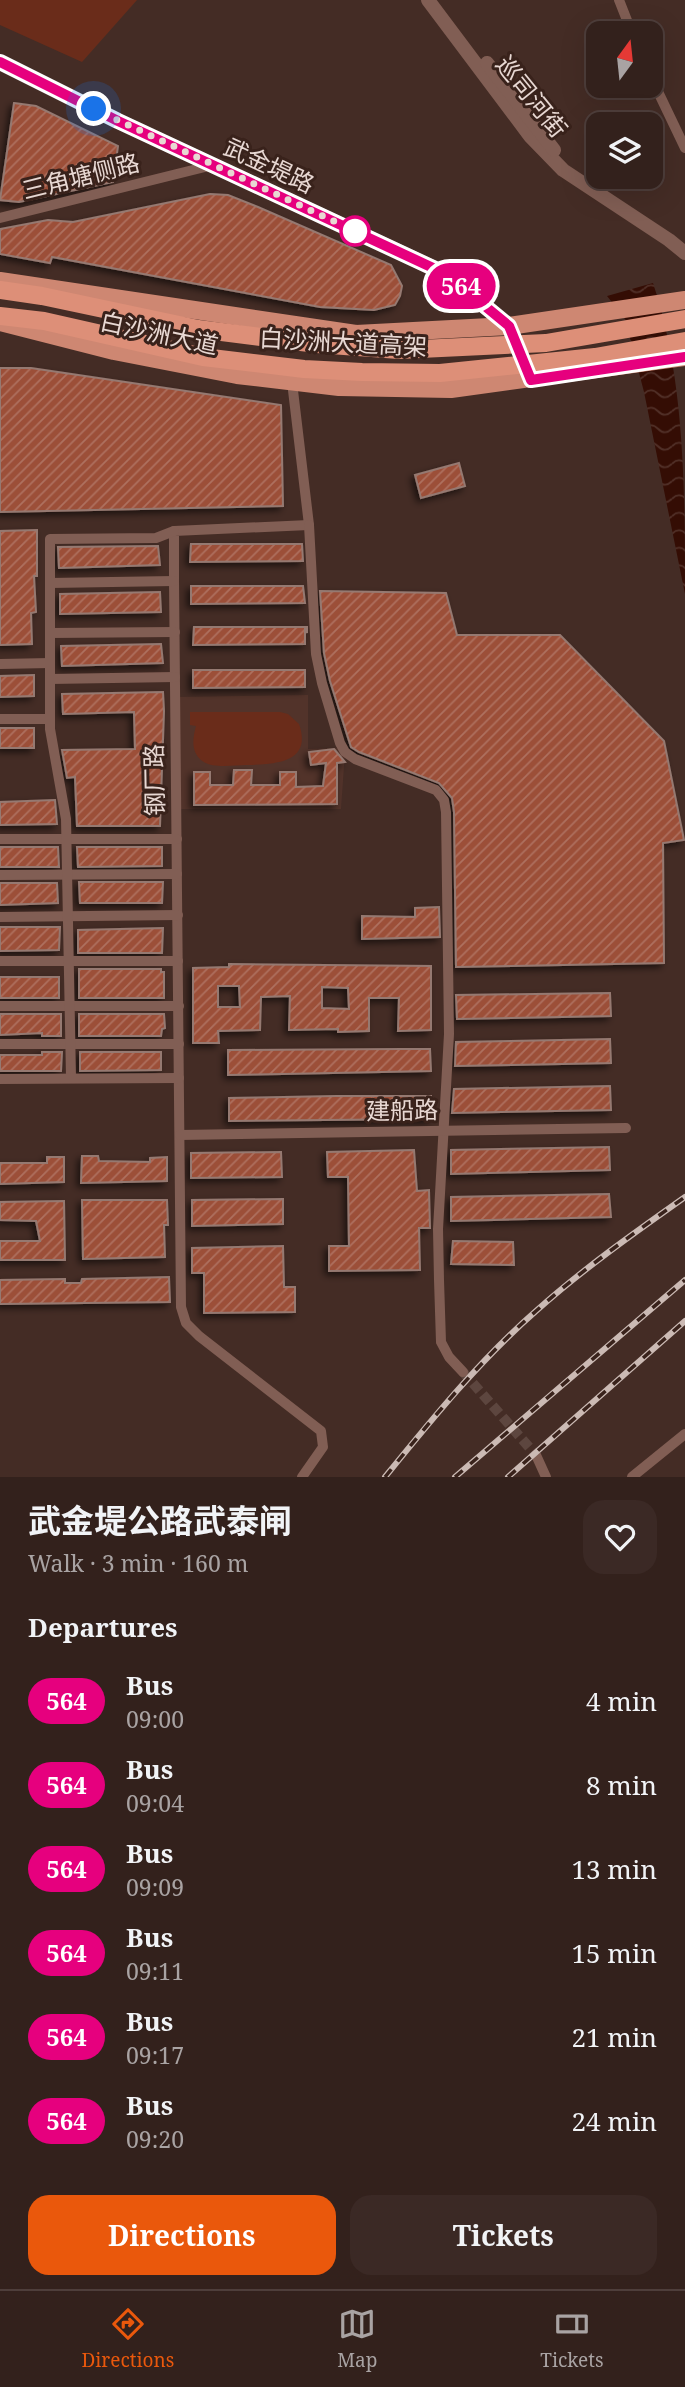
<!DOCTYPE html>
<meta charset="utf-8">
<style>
body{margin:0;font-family:"Noto Serif","Noto Sans SC",serif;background:#3b2925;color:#f1f3f6;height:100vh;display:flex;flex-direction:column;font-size:26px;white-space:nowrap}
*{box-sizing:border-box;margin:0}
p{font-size:23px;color:#a9a3a3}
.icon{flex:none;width:38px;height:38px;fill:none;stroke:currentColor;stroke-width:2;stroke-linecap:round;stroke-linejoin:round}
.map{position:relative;height:1477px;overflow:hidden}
.side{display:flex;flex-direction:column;background:#33211c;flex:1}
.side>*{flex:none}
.badge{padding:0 14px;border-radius:23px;font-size:24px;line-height:46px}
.needle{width:46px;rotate:15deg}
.buttons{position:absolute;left:586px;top:21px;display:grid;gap:14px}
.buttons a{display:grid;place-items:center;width:77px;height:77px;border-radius:14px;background:#33211c;box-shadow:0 7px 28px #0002,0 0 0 2px #4e3e3b;font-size:35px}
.you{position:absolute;width:35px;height:35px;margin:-18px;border:5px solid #fff;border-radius:50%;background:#1a73e8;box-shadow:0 0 0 10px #1a73e833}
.map>.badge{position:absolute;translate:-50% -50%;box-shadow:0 0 0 4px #fff}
h2{padding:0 28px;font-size:26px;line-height:63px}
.round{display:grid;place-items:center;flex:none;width:74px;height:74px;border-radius:21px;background:#3b2925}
.head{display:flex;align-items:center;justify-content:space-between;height:119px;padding:0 28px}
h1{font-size:33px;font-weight:700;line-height:52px}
.action{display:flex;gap:14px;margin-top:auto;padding:14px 28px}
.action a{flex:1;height:80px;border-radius:21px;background:#ea580c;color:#fff;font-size:28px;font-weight:700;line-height:80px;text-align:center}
.action a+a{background:#3b2925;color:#f1f3f6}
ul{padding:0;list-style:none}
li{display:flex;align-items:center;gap:21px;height:84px;padding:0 28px}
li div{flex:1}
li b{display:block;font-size:26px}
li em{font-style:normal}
li .badge{min-width:77px;font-weight:700;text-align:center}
.tabs{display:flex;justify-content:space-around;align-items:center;height:98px;border-top:2px solid #4e3e3b;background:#33211c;font-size:19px;color:#a9a3a3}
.tabs a{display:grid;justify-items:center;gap:4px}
.tabs .on{color:#ea580c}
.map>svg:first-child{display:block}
</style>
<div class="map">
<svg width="685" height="1477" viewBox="0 0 685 1477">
<defs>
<pattern id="water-waves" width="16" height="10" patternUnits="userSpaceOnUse" patternTransform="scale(1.75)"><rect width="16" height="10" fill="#340d04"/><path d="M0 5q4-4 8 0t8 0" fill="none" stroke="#513028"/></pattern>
<pattern id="building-hatch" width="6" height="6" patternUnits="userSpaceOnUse" patternTransform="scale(1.75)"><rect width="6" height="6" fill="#9c4f39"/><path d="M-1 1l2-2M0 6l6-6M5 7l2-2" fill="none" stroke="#ae705e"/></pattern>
<filter id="shadow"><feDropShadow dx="-3.5" dy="3.5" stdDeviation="3.5" flood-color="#0009"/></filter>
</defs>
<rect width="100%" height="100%" fill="#442c25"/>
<path fill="#52332a" d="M308,695V749L337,748L345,752L341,809H177L176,697Z"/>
<g fill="#6a2c1a">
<path d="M0,0H137L82,62L0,25Z"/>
<path d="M190,712H280L288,714L299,724C313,764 273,764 247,765C232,765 209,770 199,758C191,749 193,737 196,726L190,725Z"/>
</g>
<path fill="url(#water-waves)" d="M653,283C685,379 685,491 685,594L644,392L625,319L607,296Z"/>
<g fill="url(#building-hatch)" stroke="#957971" stroke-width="2" fill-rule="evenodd" filter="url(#shadow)">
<path d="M14,103L36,106L118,146L113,182L19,202L0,200Z"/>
<path d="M210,194L228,195L258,207L391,265L402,286L400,296L395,305L374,310L320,307L52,257L50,263L0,254V229L48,220L73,222Z"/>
<path d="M0,368H31L281,405L283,506L0,512Z"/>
<path d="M459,463L465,486L421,498L415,475Z"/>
<path d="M37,530V576H34L36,612L31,613L32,644L0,645V531Z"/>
<path d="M191,544H302L303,561L190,562Z"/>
<path d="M158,546L160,565L59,568L58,547Z"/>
<path d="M191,586H303L305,603L191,604Z"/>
<path d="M320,591L446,593L457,635H560L664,741L684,840L663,843L664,963L456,967L454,812L452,798L439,783L359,752L351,747L330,681L324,653Z"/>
<path d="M160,592L161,612L60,614V594Z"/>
<path d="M194,627H307V633L305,628V644L193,645Z"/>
<path d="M161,644L163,663L62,666L61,646Z"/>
<path d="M193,670H305V687L193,688Z"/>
<path d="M34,675V696L0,697V676Z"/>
<path d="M163,692L164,711L160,826H77L75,777L67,778L62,750L135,749L134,712L63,714L62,694Z"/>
<rect x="0" y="728" width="34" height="20"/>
<path d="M334,749L345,762L337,763V804L194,805V772H210V785H233L234,770H252L251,785H280V772H296V787L323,786L326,763L311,765L309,752Z"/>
<path d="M55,800L57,824L0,825V802Z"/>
<path d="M0,847H58L59,867H0Z"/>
<path d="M77,847H162V866L78,867Z"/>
<path d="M79,882H163L162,903H80Z"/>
<path d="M0,883H57L58,903L0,905Z"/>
<path d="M439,907L440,937L362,939V916L415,917V908Z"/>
<path d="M0,927H60L59,950L0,951Z"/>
<path d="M163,928L162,953H78V930Z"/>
<path d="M229,964L431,966V1030L398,1031L399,998H369V1031L338,1032V1029L289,1030L290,996L261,997L260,1030L218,1031L219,1043H193V968L229,967ZM218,986H239L240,1007H218ZM322,987L348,988L349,1009L322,1008Z"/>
<path d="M79,969H161V972H164V998H79Z"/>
<rect x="0" y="977" width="59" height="21"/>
<path d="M610,993L611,1016L457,1019L456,995Z"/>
<path d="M0,1014H61V1036H42V1033L0,1035Z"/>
<path d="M79,1014H164L165,1028L162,1029L161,1036H79Z"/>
<path d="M610,1039L611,1063L455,1066L456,1042Z"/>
<path d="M402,1049H430L431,1071L228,1075V1050Z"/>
<path d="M42,1052H62L61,1071H0V1055H42Z"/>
<path d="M80,1052H161V1070L80,1071Z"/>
<path d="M610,1086L611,1110L452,1113L454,1089Z"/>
<path d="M336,1096H431V1119L229,1121V1098Z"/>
<path d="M609,1147L610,1170L451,1174V1150Z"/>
<path d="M414,1150L417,1191L429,1190L430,1228H419L420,1270L329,1271V1246H349L348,1177H328L327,1152Z"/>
<path d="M281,1152L282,1177L191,1178V1153Z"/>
<path d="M82,1156H98L99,1161L150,1162V1158L167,1157V1181L81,1183Z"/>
<path d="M47,1157H64V1182L0,1184V1163H47Z"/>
<path d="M609,1194L611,1217L451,1221V1197Z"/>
<path d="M283,1199V1224L192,1226V1200Z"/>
<path d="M82,1200H167L168,1225H164L165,1257L83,1259Z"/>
<path d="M64,1201L65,1260H0V1241H40L36,1221L0,1220V1202Z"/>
<path d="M453,1241L513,1242L514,1265L451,1264Z"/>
<path d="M283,1246L284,1287H295V1312L204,1313V1273H192V1248Z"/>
<path d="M169,1277L170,1302L0,1304V1280L65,1279V1283H81L82,1279Z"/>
</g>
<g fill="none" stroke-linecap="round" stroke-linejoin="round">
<path stroke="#5d463f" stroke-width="10" stroke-dasharray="10 5" stroke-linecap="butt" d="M463,1372L536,1455"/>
<g stroke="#815e54" stroke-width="10">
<path d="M619,0L632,33"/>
<path d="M651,77L685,148"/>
<path d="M0,218L213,165"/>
<path d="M292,382L309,525L174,531V581L181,1307L186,1323L199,1336L321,1431L323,1447L302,1477"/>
<path d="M309,525L316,654L322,683L340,743L345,752L355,759L436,790L444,800L446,812L449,1034L438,1229L439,1280L441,1342L449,1357L463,1372"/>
<path d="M50,583L174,581"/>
<path d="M50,633L175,632"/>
<path d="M0,664L50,663"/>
<path d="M50,679L175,677"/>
<path d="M0,719H50"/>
<path d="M0,839H177"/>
<path d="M0,875L177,874"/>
<path d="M0,917L178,915"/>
<path d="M0,961H178"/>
<path d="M0,1006H179"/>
<path d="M0,1044H179"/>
<path d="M71,1077L66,819L50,729V539L156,538L174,531"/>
<path d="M0,1079L179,1078"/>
<path d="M180,1135L626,1128"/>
<path d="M536,1455L546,1477"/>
<path d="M632,1477L685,1434"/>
</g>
<g stroke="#815e54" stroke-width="14">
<path d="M428,0L530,136L563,170L669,240L685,253"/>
<path d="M0,62L118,121L446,273L509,326L527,372"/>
<path d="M487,63L554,150"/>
</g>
<g stroke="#ce8772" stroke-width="18">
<path d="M0,281L356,334L509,326L685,300"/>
<path d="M0,322L114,351L237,375L339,387L451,389L685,357"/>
</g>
<g stroke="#cbbab4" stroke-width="6">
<g id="rail">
<path d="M385,1477C432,1419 480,1360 536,1311C583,1269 634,1233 685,1197"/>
<path d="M455,1477L685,1280"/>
<path d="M508,1477L685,1321"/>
</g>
</g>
<use href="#rail" stroke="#39221b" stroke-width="3.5" stroke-dasharray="10" stroke-linecap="butt"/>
<g stroke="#dd8f78" stroke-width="18">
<path d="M0,290L42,296L198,329L317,344L399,350L546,343L685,319"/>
<path d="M0,316L44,321L203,357L304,369L362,372L440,373L595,357L685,341"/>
</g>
</g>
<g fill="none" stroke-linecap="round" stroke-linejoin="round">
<g stroke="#fff" stroke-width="16">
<path id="line" d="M0,62L118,121L446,274L509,326L531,380L685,357"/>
</g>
<use href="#line" stroke="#e6007e" stroke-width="10"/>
<path stroke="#e8d8d3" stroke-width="7" stroke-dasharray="0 12.6" d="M94,109L355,231"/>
</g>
<circle fill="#fff" stroke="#e6007e" stroke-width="3.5" cx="355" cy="231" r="14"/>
<g text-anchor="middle" stroke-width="6" stroke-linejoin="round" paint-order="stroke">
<g font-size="24" fill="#e8d8d3" stroke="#39221b">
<text transform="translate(531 97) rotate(51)" y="8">巡司河街</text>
<text transform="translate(269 166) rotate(25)" y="8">武金堤路</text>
<text transform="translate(81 177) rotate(-14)" y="8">三角塘侧路</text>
<text transform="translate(159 334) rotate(12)" y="8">白沙洲大道</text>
<text transform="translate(343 343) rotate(3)" y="8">白沙洲大道高架</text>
<text transform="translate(155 780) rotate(-91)" y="8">钢厂路</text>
<text transform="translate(402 1111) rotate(-1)" y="8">建船路</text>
</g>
</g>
</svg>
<div class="buttons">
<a><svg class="needle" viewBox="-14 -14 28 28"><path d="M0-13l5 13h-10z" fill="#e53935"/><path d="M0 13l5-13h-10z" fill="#a9a3a3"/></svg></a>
<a><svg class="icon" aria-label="layers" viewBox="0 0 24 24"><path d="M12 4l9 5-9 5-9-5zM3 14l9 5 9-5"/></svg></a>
</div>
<div class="you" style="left:94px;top:109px"></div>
<b class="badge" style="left:461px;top:286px;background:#e6007e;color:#fff">564</b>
</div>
<section class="side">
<div class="head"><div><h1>武金堤公路武泰闸</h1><p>Walk · 3 min · 160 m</p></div><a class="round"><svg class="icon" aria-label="heart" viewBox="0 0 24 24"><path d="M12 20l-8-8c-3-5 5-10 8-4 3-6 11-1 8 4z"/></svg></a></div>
<h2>Departures</h2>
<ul>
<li><span class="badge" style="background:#e6007e;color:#fff">564</span><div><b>Bus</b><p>09:00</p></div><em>4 min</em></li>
<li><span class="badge" style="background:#e6007e;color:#fff">564</span><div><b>Bus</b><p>09:04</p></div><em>8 min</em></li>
<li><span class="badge" style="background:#e6007e;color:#fff">564</span><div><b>Bus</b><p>09:09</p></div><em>13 min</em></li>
<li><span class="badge" style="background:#e6007e;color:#fff">564</span><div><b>Bus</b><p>09:11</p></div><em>15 min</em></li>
<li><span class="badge" style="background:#e6007e;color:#fff">564</span><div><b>Bus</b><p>09:17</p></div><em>21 min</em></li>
<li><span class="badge" style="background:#e6007e;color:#fff">564</span><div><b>Bus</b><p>09:20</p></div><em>24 min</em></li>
</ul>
<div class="action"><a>Directions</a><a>Tickets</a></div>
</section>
<nav class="tabs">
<a class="on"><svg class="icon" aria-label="directions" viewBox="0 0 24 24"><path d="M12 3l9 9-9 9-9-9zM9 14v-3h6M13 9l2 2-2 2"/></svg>Directions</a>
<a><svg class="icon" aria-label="map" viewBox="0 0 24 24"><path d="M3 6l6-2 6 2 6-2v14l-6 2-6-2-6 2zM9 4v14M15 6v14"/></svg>Map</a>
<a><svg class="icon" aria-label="tickets" viewBox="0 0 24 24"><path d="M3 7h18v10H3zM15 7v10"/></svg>Tickets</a>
</nav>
